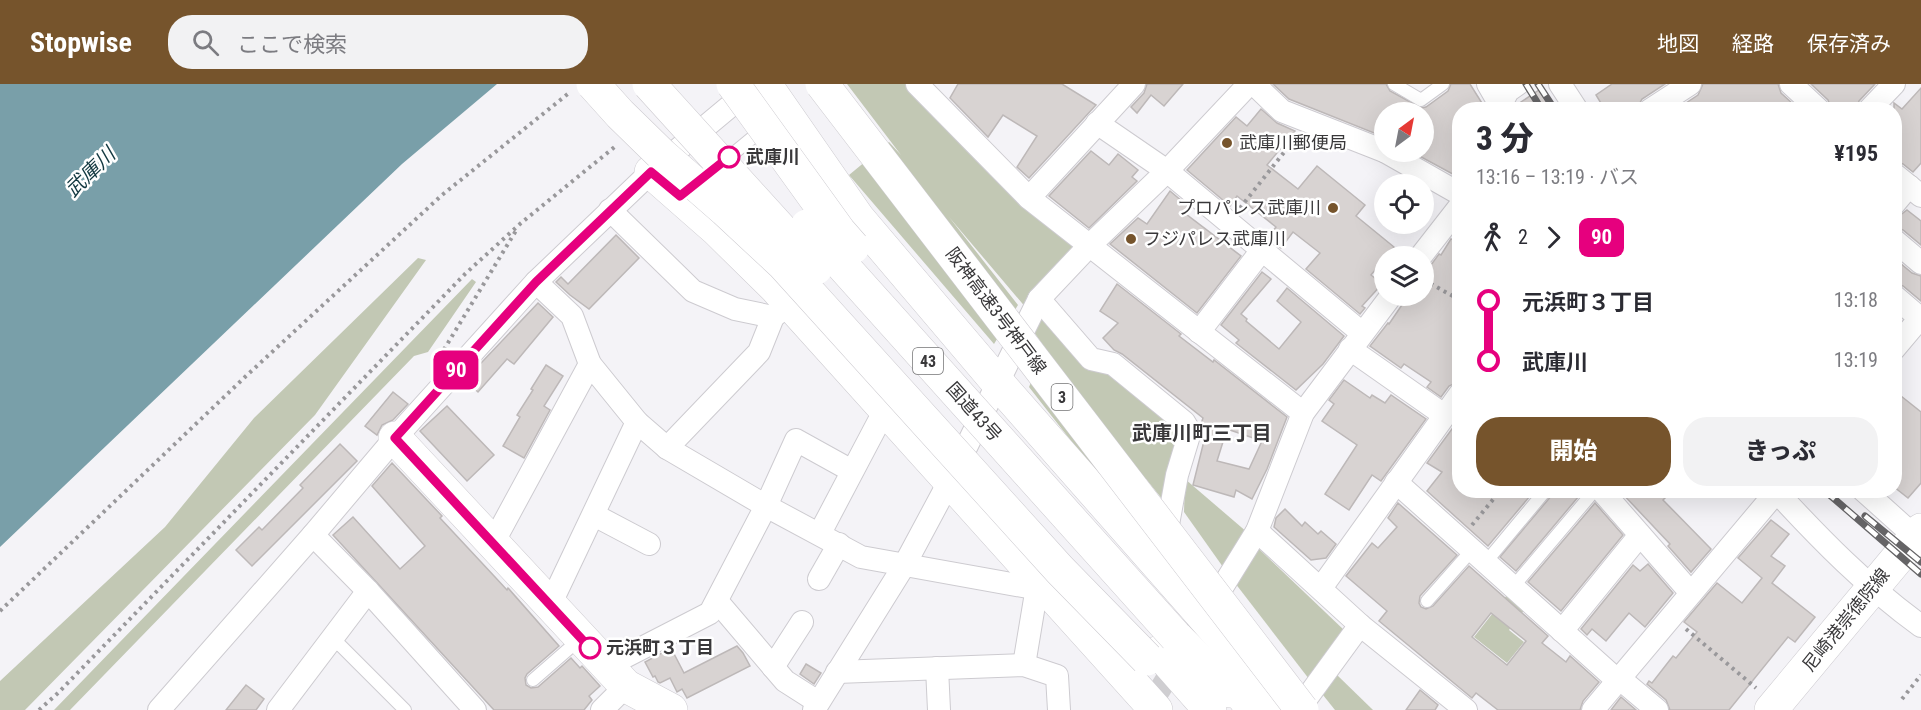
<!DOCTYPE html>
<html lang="ja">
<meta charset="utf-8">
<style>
body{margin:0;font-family:"Roboto Condensed","Noto Sans JP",sans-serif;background:#f2f2f3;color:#2b2b33;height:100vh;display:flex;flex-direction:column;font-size:22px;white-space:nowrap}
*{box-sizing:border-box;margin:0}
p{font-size:20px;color:#7c7c81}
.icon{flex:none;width:33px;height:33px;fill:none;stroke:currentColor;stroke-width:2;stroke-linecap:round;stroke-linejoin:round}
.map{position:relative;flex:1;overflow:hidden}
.sheet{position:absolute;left:1452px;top:18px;width:450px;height:396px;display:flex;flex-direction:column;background:#fff;border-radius:24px;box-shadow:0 6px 24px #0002}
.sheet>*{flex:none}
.badge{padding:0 12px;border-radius:9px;font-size:21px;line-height:39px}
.needle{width:39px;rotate:32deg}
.controls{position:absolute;left:1374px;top:18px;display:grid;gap:12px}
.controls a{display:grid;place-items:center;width:60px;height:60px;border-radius:50%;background:#fff;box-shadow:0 6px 24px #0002;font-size:30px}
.map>.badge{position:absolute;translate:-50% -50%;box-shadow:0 0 0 3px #fff}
.legs{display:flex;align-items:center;gap:9px;height:66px;padding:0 24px;font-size:20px}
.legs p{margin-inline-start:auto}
.overview{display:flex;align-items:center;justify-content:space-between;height:102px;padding:0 24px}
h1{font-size:33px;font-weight:800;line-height:45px}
.button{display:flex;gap:12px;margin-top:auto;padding:12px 24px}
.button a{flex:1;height:69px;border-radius:24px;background:#76542c;color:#fff;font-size:24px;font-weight:800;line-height:69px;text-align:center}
.button a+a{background:#f2f2f3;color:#2b2b33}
ul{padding:0 24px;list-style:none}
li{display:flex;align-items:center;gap:21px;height:60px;font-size:22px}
li i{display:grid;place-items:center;width:9px;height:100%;margin:0 8px;background:currentColor}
li i::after{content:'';width:15px;height:15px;margin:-8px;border:4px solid;border-radius:50%;background:#fff}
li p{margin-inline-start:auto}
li:first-child i{background:linear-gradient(#0000 50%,currentColor 0)}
li:last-child i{background:linear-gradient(currentColor 50%,#0000 0)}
header{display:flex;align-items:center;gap:36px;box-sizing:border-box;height:84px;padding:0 30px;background:#76542c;color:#fff}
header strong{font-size:28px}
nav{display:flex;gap:33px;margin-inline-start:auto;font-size:21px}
.search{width:420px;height:54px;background:#f2f2f3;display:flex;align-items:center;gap:15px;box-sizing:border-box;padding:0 21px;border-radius:24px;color:#7c7c81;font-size:22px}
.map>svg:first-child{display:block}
</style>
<header>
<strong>Stopwise</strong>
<div class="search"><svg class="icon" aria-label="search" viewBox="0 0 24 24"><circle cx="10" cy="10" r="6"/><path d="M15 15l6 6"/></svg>ここで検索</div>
<nav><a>地図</a><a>経路</a><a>保存済み</a></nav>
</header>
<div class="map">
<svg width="1921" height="626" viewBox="0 0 1921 626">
<rect width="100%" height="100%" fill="#f4f3f7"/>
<g fill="#c2c8b4">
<path d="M847,0H910L1080,160L1027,225L949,133L1018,221L994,260L849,91L889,58L901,71Z"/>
<path d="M418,174L426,176L315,331L25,626H0V597L165,443L254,334Z"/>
<path d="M472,195L476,198L428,268L414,272L70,626H54Z"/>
<path d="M1041,230L1109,284L1184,350L1163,416L1146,395L1118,417L1029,303L1046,265L1031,244Z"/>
<path d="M1185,395L1248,449L1223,483L1184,428Z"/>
<path d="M1259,465L1345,547L1309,595L1235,499Z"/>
<path d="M1507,511L1525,525L1509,546L1524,558L1507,579L1474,553Z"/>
<path d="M1336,590L1373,626H1335L1323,611Z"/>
</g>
<path fill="#799fa9" d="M0,0H497L402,80L0,463Z"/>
<g fill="#d8d3d2" stroke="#bdb8b8" stroke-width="1.5" fill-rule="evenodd">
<path d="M958,0H1062L1096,21L1029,94L1017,83L1037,52L1003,31L988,53L950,14Z"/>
<path d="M1147,0H1183L1164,22L1151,11L1137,29L1131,23L1144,9Z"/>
<path d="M1273,0H1386L1390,7L1421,24L1426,23L1448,7L1451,0H1470L1485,24V26H1460V94L1412,68H1424V28H1384V53L1289,15Z"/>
<path d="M1612,0H1665L1642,15L1636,26H1605L1596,11Z"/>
<path d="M1703,0H1778L1781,9L1793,20L1788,26H1693L1686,19L1698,11Z"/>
<path d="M1811,0H1875L1859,17L1856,26H1832L1828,16Z"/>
<path d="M1921,4V79L1913,88L1903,80L1894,77V19L1902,25Z"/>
<path d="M1539,6L1552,26H1516L1515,22Z"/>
<path d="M1261,25L1277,39L1295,47L1267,81L1298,105L1317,82L1365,121L1356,132L1394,163L1371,191L1382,200L1362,222L1365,224L1360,230L1306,185L1320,169L1293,148L1281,164L1268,153L1276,143L1237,112L1230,122L1187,86L1236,33L1247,42Z"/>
<path d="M1091,67L1109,81L1118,70L1138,86L1132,93L1137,97L1089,144L1049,112Z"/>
<path d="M1170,107L1190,124L1186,130L1241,172L1197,229L1110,160L1138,134L1147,140Z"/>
<path d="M1907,126L1921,137V161L1903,146L1894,143V133L1899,132Z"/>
<path d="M616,151L639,174L589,225L570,211L556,198L561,193L568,200Z"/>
<path d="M1451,155L1460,158V297L1449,302L1441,313L1427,303L1431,298L1404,280L1401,284L1370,262L1388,239L1389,240L1408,212H1424V185L1431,181L1439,170L1441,171Z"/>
<path d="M1894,174L1912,189L1921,192V217L1903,202L1894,199Z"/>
<path d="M1262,188L1271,195L1241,230L1247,235L1246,237L1279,265L1301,238L1277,217L1287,204L1344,252L1323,280L1296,306L1236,259L1239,256L1221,241Z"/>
<path d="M1117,200L1181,250L1179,252L1213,278L1214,276L1287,333L1267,385L1252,415L1236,406L1234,413L1193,401L1204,357L1202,356L1203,347L1201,340L1203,334L1122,270L1114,266L1103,254L1118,239L1100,227ZM1227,345L1262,357L1249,385L1217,377Z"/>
<path d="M538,219L553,233L514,280L507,275L478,308L465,296Z"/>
<path d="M546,281L563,292L544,322L550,326L524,374L503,362L520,333L517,331L533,306L531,305Z"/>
<path d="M1344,296L1370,314L1372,311L1385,319L1391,311L1426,335L1381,397L1372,391L1349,426L1325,410L1357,361L1322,337L1334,320L1329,316Z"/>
<path d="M393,308L408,320L393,336L382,341L377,351L365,342Z"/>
<path d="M1901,312L1921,328V399L1908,414L1894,403V320Z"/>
<path d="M447,322L494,371L467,397L420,347Z"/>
<path d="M1460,334V406H1535L1488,462L1427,407L1442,388L1427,379Z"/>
<path d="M340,360L357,377L252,482L236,466L259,443L262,446L303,404L300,401Z"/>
<path d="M392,379L442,432L440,434L495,493L507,506L508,504L559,562L527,590L525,594L526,601L531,604L538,603L571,574L580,584L582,582L600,602L589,612L592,616L584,626H494L333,451L353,433L400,485L425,462L372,402Z"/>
<path d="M1554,406H1584L1516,487L1500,473L1552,411Z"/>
<path d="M1619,406H1673L1663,416L1711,465L1691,488L1668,462L1670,460Z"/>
<path d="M1398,419L1457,471L1420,512L1419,519L1421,523L1426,525L1433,522L1469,482L1548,552L1542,559L1566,578L1570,572L1599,598L1583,617L1580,626H1498L1476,609L1472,614L1379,537L1387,527L1346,492L1372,459L1378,464L1397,443L1388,434ZM1491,529L1526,557L1507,581L1472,553Z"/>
<path d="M1595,419L1623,451L1561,527L1528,498Z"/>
<path d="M1285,425L1302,442L1305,438L1318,450L1321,447L1336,460L1326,474L1311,476L1274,443L1276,434Z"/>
<path d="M1771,436L1789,450L1771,472L1785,482L1772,499L1815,533L1795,558L1788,553L1729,626H1670L1666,616L1647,600L1649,597L1652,599L1673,572L1676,574L1697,548L1684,538L1717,499L1742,519L1762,494L1738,474Z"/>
<path d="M1648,480L1673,509L1645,543L1629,529L1606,557L1592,545L1587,551L1581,545L1633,481L1640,487Z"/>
<path d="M737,562L743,569L750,582L687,614L682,605L677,608L670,594L660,599L658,598L655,592L653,593L645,578L671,564L684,589Z"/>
<path d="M806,580L821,589L814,600L800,590Z"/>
<path d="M246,601L264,615L256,626H226Z"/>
<path d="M1420,606L1438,621L1435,626H1406Z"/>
<path d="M1621,613L1636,626H1611Z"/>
</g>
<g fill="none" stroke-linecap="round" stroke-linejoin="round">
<path stroke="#cfced1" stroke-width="22" stroke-dasharray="22 11" stroke-linecap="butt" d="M1156,612L1200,540"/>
<g stroke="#cdcbd0" stroke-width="14">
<g id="lane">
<path d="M1394,0L1421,16L1443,0"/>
<path d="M723,78L763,45"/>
<path d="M1486,478L1546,406"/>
<path d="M1513,503L1595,406"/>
<path d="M1427,517L1472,466"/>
<path d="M331,556L341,562L405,626"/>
<path d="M533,596L580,555"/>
</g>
</g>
<g stroke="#cdcbd0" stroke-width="24">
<g id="street">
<path d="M917,0L1029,114L1303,329"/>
<path d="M1254,0L1282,27L1384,67"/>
<path d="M1488,0L1503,26"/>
<path d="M1560,0L1577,26"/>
<path d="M1791,0L1819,26"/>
<path d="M1498,26L1508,7L1518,0"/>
<path d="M1650,26L1690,0"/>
<path d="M1869,26L1894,0"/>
<path d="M1097,39L1167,87L1362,249"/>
<path d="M1386,68L1460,110"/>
<path d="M1894,90L1921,112"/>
<path d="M1029,114L1134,0"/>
<path d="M1894,120L1909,102"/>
<path d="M610,126L693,207L735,225L773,233"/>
<path d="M1894,156L1921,179"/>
<path d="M1421,172L1460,122"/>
<path d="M536,198L572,232L590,280L637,338L667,364L766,422L861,473L1028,503L1041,500"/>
<path d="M1894,212L1920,234"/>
<path d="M1039,215L1091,275L1113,280L1184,338L1190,348L1177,391L1165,457"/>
<path d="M1199,248L1262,166"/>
<path d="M1350,265L1444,331"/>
<path d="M1894,265L1921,233"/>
<path d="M667,364L759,268L773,233L784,224"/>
<path d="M1396,398L1617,596"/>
<path d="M1601,406L1691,509"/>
<path d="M1775,406C1820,455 1867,503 1921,542"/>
<path d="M1863,406L1921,458"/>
<path d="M594,431L649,460"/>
<path d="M1257,447L1360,541L1466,626"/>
<path d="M820,449L879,337L887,329"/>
<path d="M313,451L368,507L475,626"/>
<path d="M493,459L590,280"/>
<path d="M819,495L839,460"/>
<path d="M1321,504L1460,310"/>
<path d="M717,517L785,597L818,618"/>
<path d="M550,521L637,338"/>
<path d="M1210,523L1257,447L1303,329L1391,212"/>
<path d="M1562,547L1640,451"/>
<path d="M1024,581L1036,509L1041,500"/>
<path d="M607,582L710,529L766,422L796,356L852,387"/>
<path d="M773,583L802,538"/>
<path d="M937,584L939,626"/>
<path d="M837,588L1024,581L1057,592L1059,626"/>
<path d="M1619,594L1657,626"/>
<path d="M159,626L313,451L395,354L536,198L651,88L753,3"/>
<path d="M278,626L368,507"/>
<path d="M602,626L626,602"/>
<path d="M814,626L905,480L950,396L1039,215L1089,162L1167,87L1249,0"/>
<path d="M1298,626L1360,541"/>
<path d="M1593,626L1778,406"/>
</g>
</g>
<g stroke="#cdcbd0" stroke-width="34">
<g id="secondary">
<path d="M395,354L626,602L671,626"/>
<path d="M1771,626L1921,446"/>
</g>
</g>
<g stroke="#cdcbd0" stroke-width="34">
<g id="highway">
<path d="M765,0L858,134L998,299L1283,623"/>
<path d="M651,88L716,145L776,204L1156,626"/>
<path d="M1176,553L1230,607"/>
<path d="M1159,568L1210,626"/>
<path d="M1221,582L1253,626"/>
</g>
</g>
<g stroke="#99989b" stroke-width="4" stroke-dasharray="3 4.5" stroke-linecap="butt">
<path d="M1240,124L1297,52"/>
<path d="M1424,196L1460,216"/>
<path d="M440,272L517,145"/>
<path d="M1472,441L1501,406"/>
<path d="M0,527L245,293L442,111L569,9"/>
<path d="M1686,545L1756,604"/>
<path d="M1902,615L1921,591"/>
<path d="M39,626L58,609L465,190L521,139L617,61"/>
</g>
<use href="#lane" stroke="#fff" stroke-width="12"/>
<use href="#street" stroke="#fff" stroke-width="22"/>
<use href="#secondary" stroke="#fff" stroke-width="33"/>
<use href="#highway" stroke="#fff" stroke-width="33"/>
<g stroke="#656466" stroke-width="7">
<g id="rail">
<path d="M1526,0L1542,26"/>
<path d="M1538,0L1555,26"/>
<path d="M1824,406L1921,490"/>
<path d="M1865,432L1921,478"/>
</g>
</g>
<use href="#rail" stroke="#fff" stroke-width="4.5" stroke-dasharray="14" stroke-linecap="butt"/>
<g stroke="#cdcbd0" stroke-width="34" stroke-linecap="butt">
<g id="highway-bridge">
<path d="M593,0L620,30L662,71L725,126L783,180L1060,486L1147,575"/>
<path d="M649,0L816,184"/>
<path d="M733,0L839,147L853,163"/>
<path d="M822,0L1302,626"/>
<path d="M807,142L1176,553"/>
</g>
</g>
<use href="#highway-bridge" stroke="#fff" stroke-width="33"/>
</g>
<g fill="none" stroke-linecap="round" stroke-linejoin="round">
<g stroke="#fff" stroke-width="14">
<path id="line-1" d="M590,564L395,354L536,198L651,88L680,112L729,73"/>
</g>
<use href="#line-1" stroke="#e6007e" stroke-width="9"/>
</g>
<g fill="#76542c" stroke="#fff" stroke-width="2">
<circle cx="1227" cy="59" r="6"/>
<circle cx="1333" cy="124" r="6"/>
<circle cx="1131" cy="155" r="6"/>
</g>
<g fill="#fff" stroke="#e6007e" stroke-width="3">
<circle cx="729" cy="73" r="10"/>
<circle cx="590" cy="564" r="10"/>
</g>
<g text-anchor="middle" stroke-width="5" stroke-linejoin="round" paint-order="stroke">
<g fill="#fff" stroke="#747475" stroke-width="1.5">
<rect x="913" y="264" width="30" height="26" rx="4.5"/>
<rect x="1051.5" y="300" width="21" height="26" rx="4.5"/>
</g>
<g font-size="16" font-weight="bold" fill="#39383a">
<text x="928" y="283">43</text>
<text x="1062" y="319">3</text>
</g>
<g font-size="18" fill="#39383a" stroke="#fff" text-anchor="start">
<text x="1239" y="65">武庫川郵便局</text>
<text x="1321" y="130" text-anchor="end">プロパレス武庫川</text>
<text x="1143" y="161">フジパレス武庫川</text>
</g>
<g font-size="18" font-weight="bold" fill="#39383a" stroke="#fff" text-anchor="start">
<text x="746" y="79">武庫川</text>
<text x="606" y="570">元浜町３丁目</text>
</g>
<g font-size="18" fill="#39383a" stroke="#fff">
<text transform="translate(996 227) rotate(53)" y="6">阪神高速3号神戸線</text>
<text transform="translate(974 328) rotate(48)" y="6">国道43号</text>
<text transform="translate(1846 536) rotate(-51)" y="6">尼崎港崇徳院線</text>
</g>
<g font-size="20" font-style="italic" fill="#123840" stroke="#fff">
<text transform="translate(90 88) rotate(-44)" y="7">武庫川</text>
</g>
<g font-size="20" font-weight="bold" fill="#39383a" stroke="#fff">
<text x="1202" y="356">武庫川町三丁目</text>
</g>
</g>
</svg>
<div class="controls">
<a><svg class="needle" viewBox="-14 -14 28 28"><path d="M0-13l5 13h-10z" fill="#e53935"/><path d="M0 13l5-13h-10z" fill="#7c7c81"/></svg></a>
<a><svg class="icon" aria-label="locate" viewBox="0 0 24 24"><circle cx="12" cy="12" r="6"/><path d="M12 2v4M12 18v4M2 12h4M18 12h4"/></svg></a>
<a><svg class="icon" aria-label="layers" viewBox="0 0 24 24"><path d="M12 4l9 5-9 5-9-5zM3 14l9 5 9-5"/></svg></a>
</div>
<b class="badge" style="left:456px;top:286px;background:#e6007e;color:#fff">90</b>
<section class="sheet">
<div class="overview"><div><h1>3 分</h1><p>13:16 – 13:19 · バス</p></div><b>¥195</b></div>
<div class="legs"><svg class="icon" aria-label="walk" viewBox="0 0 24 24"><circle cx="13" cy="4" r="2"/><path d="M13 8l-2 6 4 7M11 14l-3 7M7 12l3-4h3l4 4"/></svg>2<svg class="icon" aria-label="forward" viewBox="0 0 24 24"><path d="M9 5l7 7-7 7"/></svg><b class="badge" style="background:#e6007e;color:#fff">90</b></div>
<ul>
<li><i style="color:#e6007e"></i><b>元浜町３丁目</b><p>13:18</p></li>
<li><i style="color:#e6007e"></i><b>武庫川</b><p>13:19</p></li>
</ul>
<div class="button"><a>開始</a><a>きっぷ</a></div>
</section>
</div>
